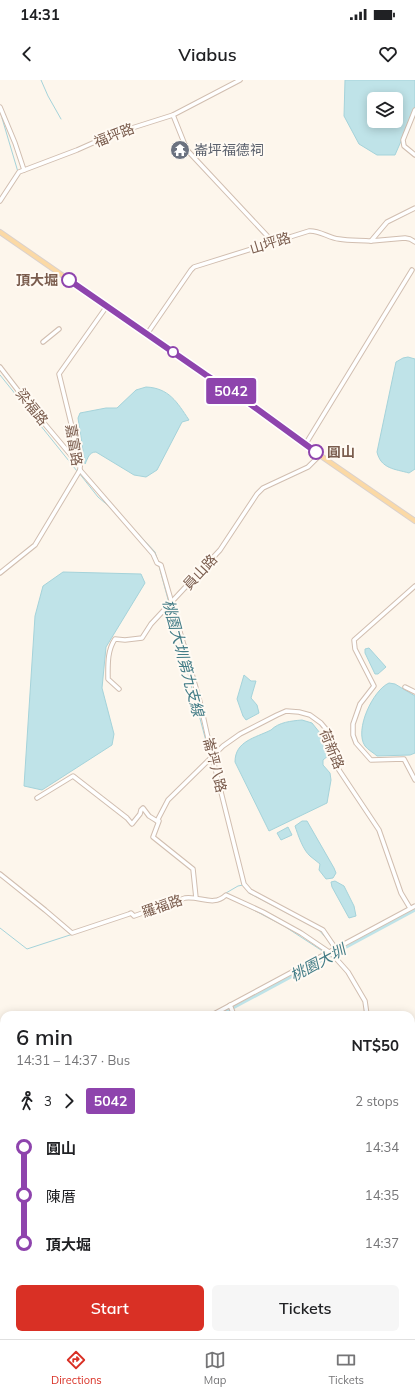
<!DOCTYPE html>
<meta charset="utf-8">
<style>
body{margin:0;font-family:Mulish,"Noto Sans TC",sans-serif;background:#f6f6f6;color:#202124;height:100vh;display:flex;flex-direction:column;font-size:15px;white-space:nowrap}
*{box-sizing:border-box;margin:0}
p{font-size:13px;color:#757577}
.icon{flex:none;width:22px;height:22px;fill:none;stroke:currentColor;stroke-width:2;stroke-linecap:round;stroke-linejoin:round}
.map{position:relative;flex:1;overflow:hidden}
.details{position:absolute;left:0px;top:931px;width:415px;height:328px;display:flex;flex-direction:column;background:#fff;border-radius:12px 12px 0 0;box-shadow:0 2px 10px #0003}
.details>*{flex:none}
.badge{padding:0 8px;border-radius:3px;font-size:14px;line-height:26px}
.buttons{position:absolute;left:367px;top:12px;display:grid;gap:8px}
.buttons a{display:grid;place-items:center;width:36px;height:36px;border-radius:6px;background:#fff;box-shadow:0 2px 10px #0003;font-size:20px}
.map>.badge{position:absolute;translate:-50% -50%;box-shadow:0 0 0 2px #fff}
.legs{display:flex;align-items:center;gap:6px;height:44px;padding:0 16px;font-size:13px}
.legs p{margin-inline-start:auto}
.headline{display:flex;align-items:center;justify-content:space-between;height:68px;padding:0 16px}
h1{font-size:22px;font-weight:600;line-height:30px}
.primary-button{display:flex;gap:8px;margin-top:auto;padding:8px 16px}
.primary-button a{flex:1;height:46px;border-radius:6px;background:#d93025;color:#fff;font-size:16px;font-weight:600;line-height:46px;text-align:center}
.primary-button a+a{background:#f6f6f6;color:#202124}
ul{padding:0 16px;list-style:none}
li{display:flex;align-items:center;gap:14px;height:48px;font-size:15px}
li i{display:grid;place-items:center;width:6px;height:100%;margin:0 5px;background:currentColor}
li i::after{content:'';width:10px;height:10px;margin:-5px;border:3px solid;border-radius:50%;background:#fff}
li p{margin-inline-start:auto}
li:first-child i{background:linear-gradient(#0000 50%,currentColor 0)}
li:last-child i{background:linear-gradient(currentColor 50%,#0000 0)}
.status{display:flex;justify-content:space-between;align-items:center;height:28px;padding:0 20px;background:#fff;direction:ltr}
.status svg{height:11px;fill:currentColor}
header{display:flex;justify-content:space-between;align-items:center;height:52px;padding:0 16px;background:#fff;font-size:18px;font-weight:600}
.dock{display:flex;justify-content:space-around;align-items:center;height:56px;border-top:1px solid #e0e0e0;background:#fff;font-size:11px;color:#757577}
.dock a{display:grid;justify-items:center;gap:2px}
.dock .selected{color:#d93025}
.map>svg:first-child{display:block}
</style>
<div class="status"><b>14:31</b><svg viewBox="0 0 49 12"><path d="M0 12V9h3v3zM5 12V6h3v6zM10 12V3h3v9zM15 12V0h3v12zM26 1h20v11H26zM47 4h2v5h-2z"/></svg></div>
<header><svg class="icon" aria-label="back" viewBox="0 0 24 24"><path d="M15 5l-7 7 7 7"/></svg>Viabus<svg class="icon" aria-label="heart" viewBox="0 0 24 24"><path d="M12 20l-8-8c-3-5 5-10 8-4 3-6 11-1 8 4z"/></svg></header>
<div class="map">
<svg width="415" height="1259" viewBox="0 0 415 1259">
<rect width="100%" height="100%" fill="#fdf6ec"/>
<g fill="#bfe3e8" stroke="#a5d3da" fill-rule="evenodd">
<path d="M345,0H415V29L395,75H377L359,64L344,36ZM374,19H396V41H374Z"/>
<path d="M408,277L415,279V389L409,393C395,389 381,389 377,372L396,282L403,278Z"/>
<path d="M146,307C169,308 177,322 189,340L182,342L157,390L146,397L134,395L96,372C89,372 88,378 85,384L78,338L80,333L106,328H117L136,310Z"/>
<path d="M63,492L141,494L145,503L106,567L102,608L114,654L112,665L42,710L24,706L35,536L43,506Z"/>
<path d="M369,568L386,587L378,594H375L365,573V569Z"/>
<path d="M244,595L251,601H256L251,618L257,625L259,633L246,640L243,636L237,619Z"/>
<path d="M389,603L395,604L415,616V673L410,675L377,676C374,673 368,670 365,666C354,650 373,610 389,603Z"/>
<path d="M302,640L312,643L328,663L330,669L329,675L323,680V685L330,693L331,700L327,723L269,751L235,682C235,661 255,658 271,650C279,642 291,641 302,640Z"/>
<path d="M302,741H307L334,788L336,793L333,798L326,799L319,790L320,784C317,781 313,779 310,776C303,770 298,755 295,746Z"/>
<path d="M288,747L292,755L281,760L277,753Z"/>
<path d="M335,801L344,806L354,826L356,836L349,838L332,807L331,802Z"/>
<path d="M411,1205L415,1206V1259H301L302,1255H411Z"/>
<path d="M270,1255H294L295,1259H255Z"/>
</g>
<g fill="none" stroke-linecap="round" stroke-linejoin="round">
<g stroke="#a5d3da" stroke-width="1">
<path d="M41,0L48,16L61,39"/>
<path d="M2,38L18,92"/>
<path d="M0,295L77,391"/>
<path d="M79,393L98,417L111,428"/>
<path d="M131,446L155,472L158,481"/>
<path d="M159,486L169,523"/>
<path d="M170,526L210,676"/>
<path d="M211,679L216,699"/>
<path d="M226,813L238,806L243,805"/>
<path d="M249,813L308,844"/>
<path d="M204,818L213,819"/>
<path d="M248,827L284,846L324,872"/>
<path d="M0,848L27,869L73,854"/>
<path d="M318,849L327,859"/>
<path d="M336,871V873"/>
<path d="M328,875L330,876"/>
</g>
<g stroke="#bfe3e8" stroke-width="3">
<path d="M220,935L415,830"/>
<path d="M24,1259L25,1255"/>
</g>
<g stroke="#d1beb0" stroke-width="5.5">
<g id="minor">
<path d="M0,27L15,63L24,90"/>
<path d="M415,30L403,60L404,66L415,75"/>
<path d="M173,35L187,70L273,162"/>
<path d="M0,121L19,92L77,70L113,54L173,35L240,0"/>
<path d="M371,161L405,158L410,159L415,162"/>
<path d="M147,254L191,190L194,187L309,151C319,150 329,158 339,159C350,161 361,160 371,161L387,142L415,128"/>
<path d="M43,262L59,249"/>
<path d="M0,287L33,330L80,386"/>
<path d="M305,365L412,190"/>
<path d="M80,390L153,474L157,483L161,485L200,622L212,676L244,804L250,811L323,850L336,869"/>
<path d="M0,493L35,465L80,390V380L59,294L107,226"/>
<path d="M415,506L354,560L355,569L374,606L360,624L353,644V655L356,663L371,680L404,679L415,700"/>
<path d="M405,607L415,612"/>
<path d="M119,609L108,599C108,585 107,571 115,559L125,560L142,558L151,544L220,470L257,414L263,408L308,387L320,375"/>
<path d="M37,718L73,696L127,738L132,744L140,734L141,730L143,728L149,736L157,741"/>
<path d="M0,794L45,830L72,853L129,834L131,833L134,836L185,818C201,816 213,827 226,815L263,832L301,853L332,874L348,892L365,921L367,935"/>
<path d="M196,818L193,789L153,757L159,741H157L168,720L223,666L240,654L277,635L286,631L299,632L310,635L321,643L326,649L333,663L335,682L337,687L379,750L401,813L410,828"/>
<path d="M230,925L234,935"/>
<path d="M212,935L415,826"/>
<path d="M411,994L415,999"/>
<path d="M411,1026L415,1023"/>
<path d="M0,1031H4"/>
<path d="M411,1075L415,1086"/>
<path d="M156,1255L164,1259"/>
<path d="M20,1259L22,1255"/>
<path d="M213,1259L214,1255"/>
</g>
</g>
<g stroke="#dad1cd" stroke-width="6">
<path id="major" d="M0,152L206,295L246,321L305,365L415,441"/>
</g>
<use href="#minor" stroke="#fff" stroke-width="3.5"/>
<use href="#major" stroke="#fbd9a5" stroke-width="4"/>
</g>
<g fill="none" stroke-linecap="round" stroke-linejoin="round">
<g stroke="#fff" stroke-width="9">
<path id="line-1" d="M69,200L206,295L246,321L316,372"/>
</g>
<use href="#line-1" stroke="#8e44ad" stroke-width="6"/>
</g>
<defs>
<g id="temple-disc" transform="scale(1)"><circle r="9.5" fill="#6b7280" stroke="#fffaf3"/><path d="M0-6L5-2H3V0L6.5 2.5H4V6H1.5V3h-3V6H-4V2.5H-6.5L-3 0V-2H-5Z" fill="#fff"/></g>
</defs>
<g fill-rule="evenodd">
<use href="#temple-disc" x="180" y="70"/>
</g>
<g fill="#fff" stroke="#8e44ad" stroke-width="2">
<circle cx="69" cy="200" r="7"/>
<circle cx="173" cy="272" r="5"/>
<circle cx="316" cy="372" r="7"/>
</g>
<g text-anchor="middle" stroke-width="4" stroke-linejoin="round" paint-order="stroke">
<g font-size="14" fill="#7a5c4d" stroke="#fffaf3">
<text transform="translate(114 55) rotate(-21)" y="5">福坪路</text>
<text transform="translate(270 163) rotate(-17)" y="5">山坪路</text>
<text transform="translate(32 327) rotate(51)" y="5">梁福路</text>
<text transform="translate(74 365) rotate(81)" y="5">嘉富路</text>
<text transform="translate(200 492) rotate(-47)" y="5">員山路</text>
<text transform="translate(332 669) rotate(68)" y="5">荷新路</text>
<text transform="translate(215 685) rotate(76)" y="5">崙坪八路</text>
<text transform="translate(162 826) rotate(-19)" y="5">羅福路</text>
</g>
<g font-size="14" fill="#5b616d" stroke="#fffaf3" text-anchor="start">
<text x="194" y="75">崙坪福德祠</text>
</g>
<g font-size="14" font-weight="bold" fill="#7a5c4d" stroke="#fffaf3" text-anchor="end">
<text x="58" y="205">頂大堀</text>
<text x="327" y="377" text-anchor="start">圓山</text>
</g>
<g font-size="15" font-style="italic" fill="#437c86" stroke="#fffaf3">
<text transform="translate(183 578) rotate(75)" y="5">桃園大圳第九支線</text>
<text transform="translate(318 883) rotate(-28)" y="5">桃園大圳</text>
</g>
</g>
</svg>
<div class="buttons">
<a><svg class="icon" aria-label="layers" viewBox="0 0 24 24"><path d="M12 4l9 5-9 5-9-5zM3 14l9 5 9-5"/></svg></a>
</div>
<b class="badge" style="left:231px;top:311px;background:#8e44ad;color:#fff">5042</b>
<section class="details">
<div class="headline"><div><h1>6 min</h1><p>14:31 – 14:37 · Bus</p></div><b>NT$50</b></div>
<div class="legs"><svg class="icon" aria-label="walk" viewBox="0 0 24 24"><circle cx="13" cy="4" r="2"/><path d="M13 8l-2 6 4 7M11 14l-3 7M7 12l3-4h3l4 4"/></svg>3<svg class="icon" aria-label="forward" viewBox="0 0 24 24"><path d="M9 5l7 7-7 7"/></svg><b class="badge" style="background:#8e44ad;color:#fff">5042</b><p>2 stops</p></div>
<ul>
<li><i style="color:#8e44ad"></i><b>圓山</b><p>14:34</p></li>
<li><i style="color:#8e44ad"></i><span>陳厝</span><p>14:35</p></li>
<li><i style="color:#8e44ad"></i><b>頂大堀</b><p>14:37</p></li>
</ul>
<div class="primary-button"><a>Start</a><a>Tickets</a></div>
</section>
</div>
<nav class="dock">
<a class="selected"><svg class="icon" aria-label="directions" viewBox="0 0 24 24"><path d="M12 3l9 9-9 9-9-9zM9 14v-3h6M13 9l2 2-2 2"/></svg>Directions</a>
<a><svg class="icon" aria-label="map" viewBox="0 0 24 24"><path d="M3 6l6-2 6 2 6-2v14l-6 2-6-2-6 2zM9 4v14M15 6v14"/></svg>Map</a>
<a><svg class="icon" aria-label="tickets" viewBox="0 0 24 24"><path d="M3 7h18v10H3zM15 7v10"/></svg>Tickets</a>
</nav>
